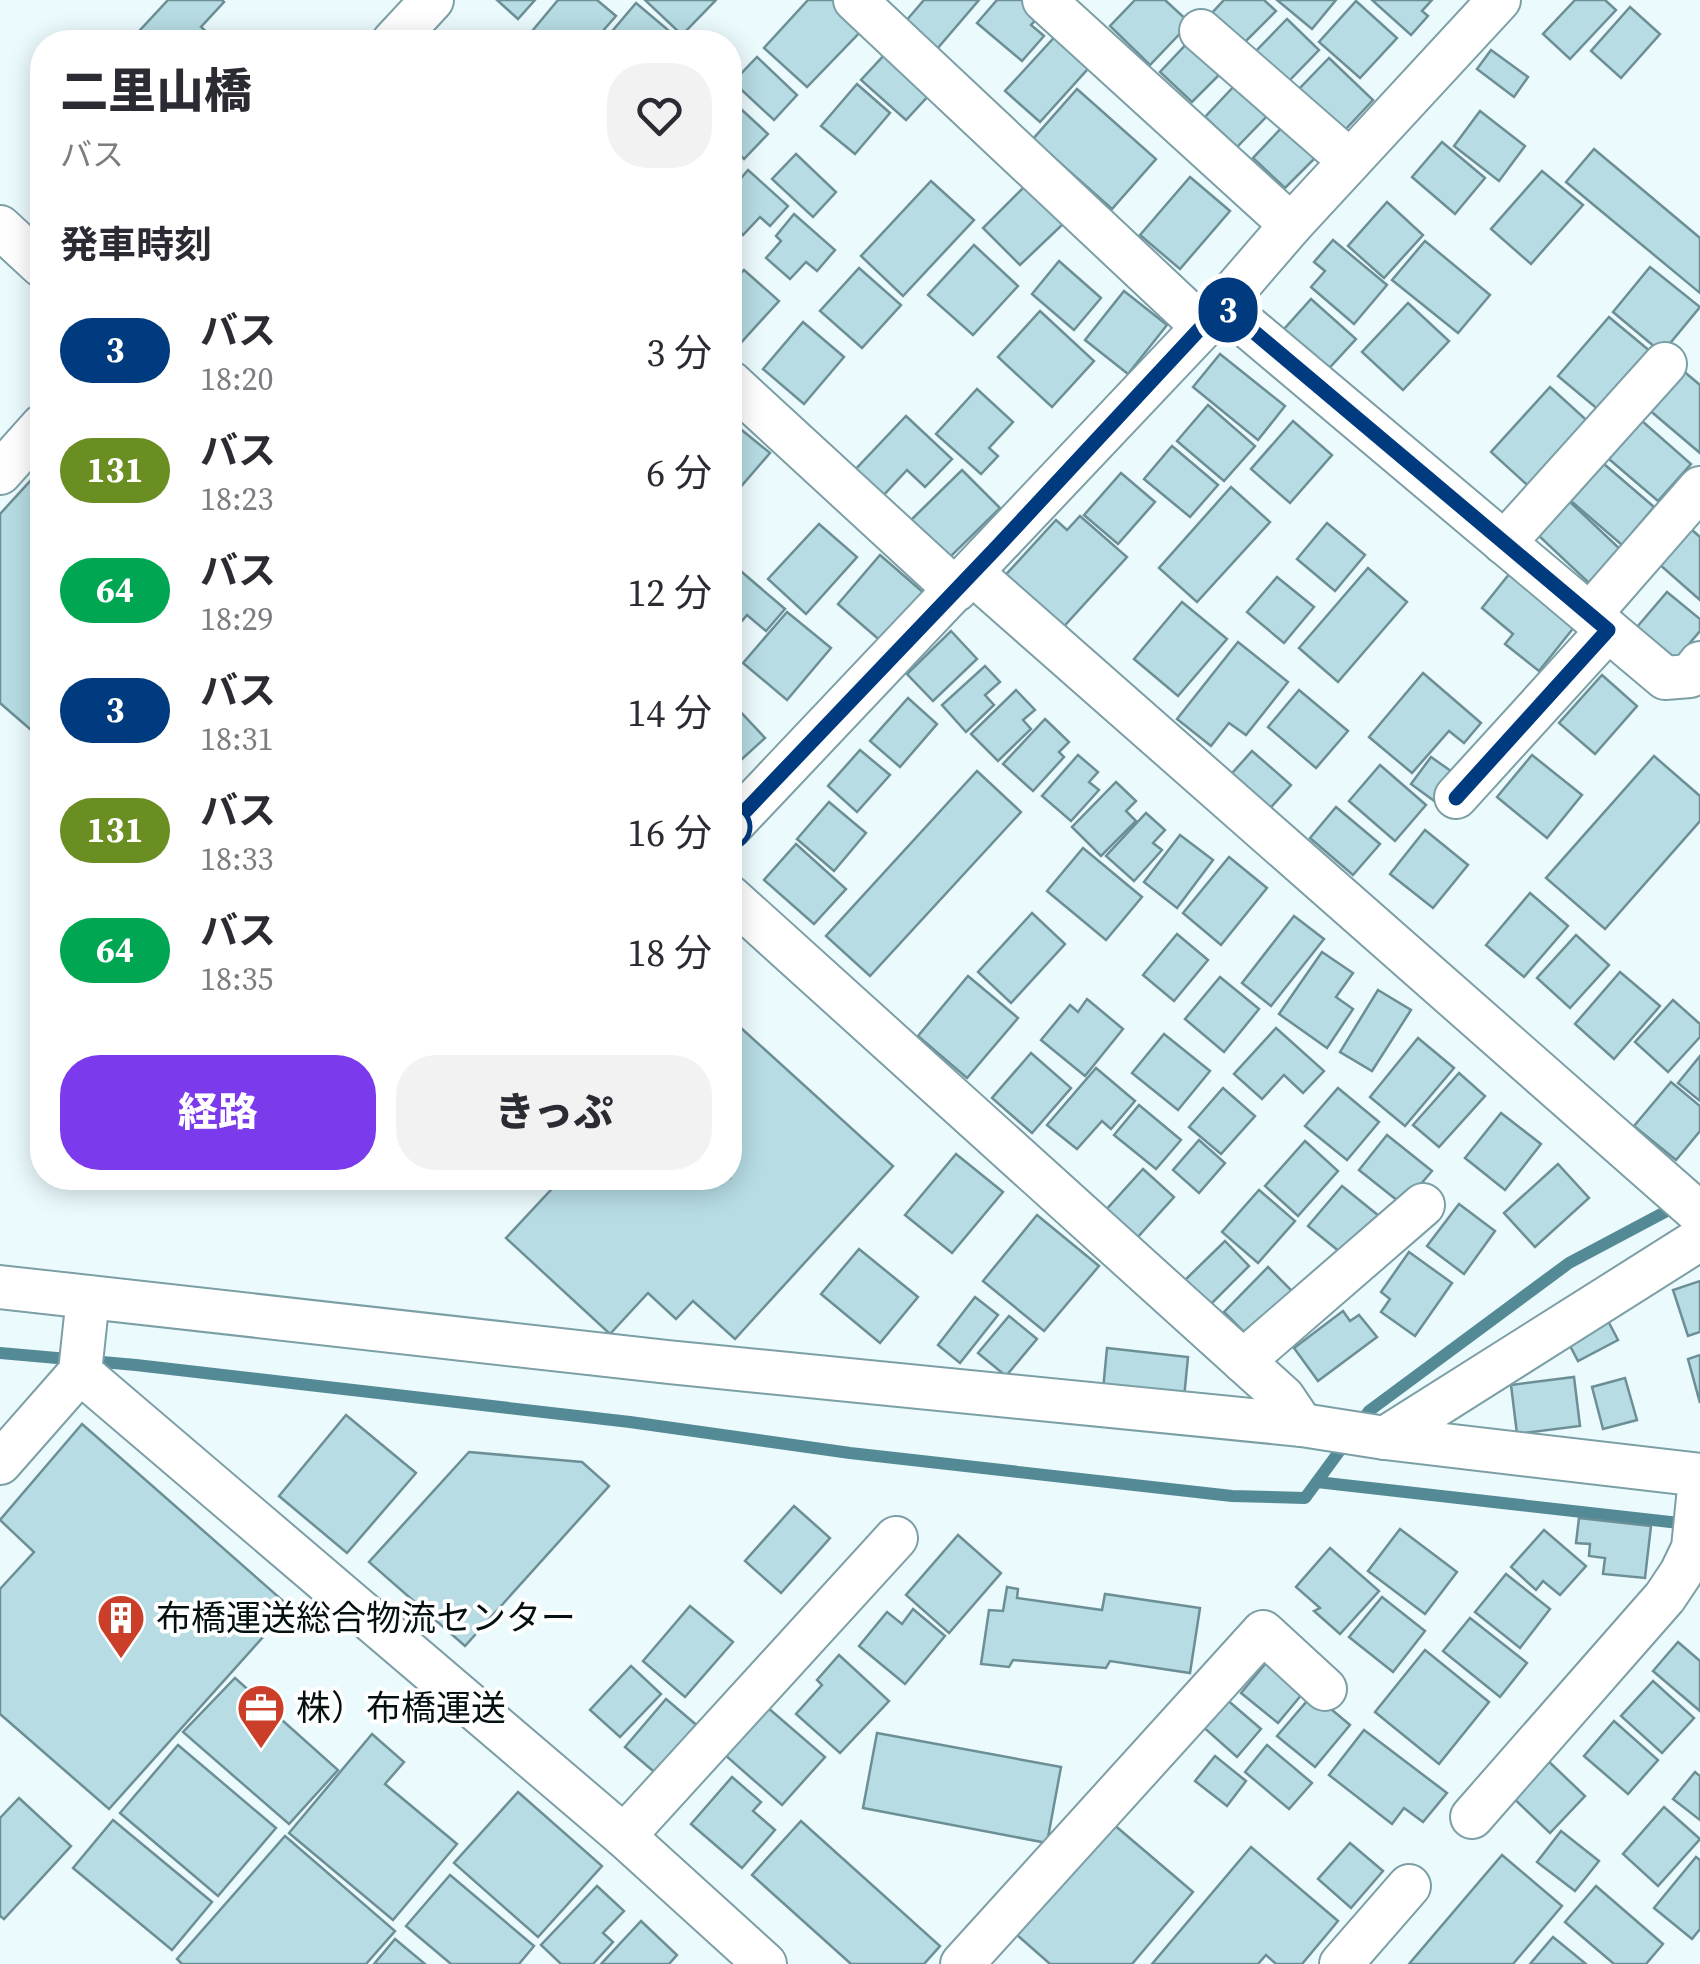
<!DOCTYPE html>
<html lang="ja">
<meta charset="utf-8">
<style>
body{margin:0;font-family:"Source Serif 4","Noto Sans JP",serif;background:#f2f2f3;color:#2b2b33;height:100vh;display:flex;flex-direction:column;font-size:38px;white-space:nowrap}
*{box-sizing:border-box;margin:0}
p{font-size:32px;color:#7c7c81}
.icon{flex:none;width:55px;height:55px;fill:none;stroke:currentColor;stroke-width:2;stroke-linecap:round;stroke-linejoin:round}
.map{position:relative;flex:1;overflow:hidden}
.details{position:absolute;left:30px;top:30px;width:712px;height:1160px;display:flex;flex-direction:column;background:#fff;border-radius:40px;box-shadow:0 5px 25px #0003}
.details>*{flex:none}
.badge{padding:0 20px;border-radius:32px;font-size:35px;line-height:65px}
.map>.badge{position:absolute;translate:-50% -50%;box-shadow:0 0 0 5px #fff}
h2{padding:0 30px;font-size:38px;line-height:90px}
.round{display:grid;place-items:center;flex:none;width:105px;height:105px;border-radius:40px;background:#f2f2f3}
.headline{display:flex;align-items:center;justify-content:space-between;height:170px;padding:0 30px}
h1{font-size:48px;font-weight:800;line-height:75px}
.button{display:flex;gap:20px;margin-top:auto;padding:20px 30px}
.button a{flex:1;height:115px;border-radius:40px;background:#7c3aed;color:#fff;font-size:40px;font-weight:800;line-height:115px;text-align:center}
.button a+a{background:#f2f2f3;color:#2b2b33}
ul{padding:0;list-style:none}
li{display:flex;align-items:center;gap:30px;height:120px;padding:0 30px}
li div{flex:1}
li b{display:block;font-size:38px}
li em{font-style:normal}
li .badge{min-width:110px;font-weight:700;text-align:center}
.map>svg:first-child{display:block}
</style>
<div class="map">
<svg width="1700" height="1964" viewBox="0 0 1700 1964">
<rect width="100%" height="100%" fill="#ebfafd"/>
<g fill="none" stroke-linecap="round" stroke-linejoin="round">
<g stroke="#548a95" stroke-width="12">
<path d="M0,1353L136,1365L630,1422L850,1453L1232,1496L1305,1498L1369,1411L1569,1263L1680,1204"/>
<path d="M1317,1482L1688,1524"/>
</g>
</g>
<g fill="#b7dce4" stroke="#6c8f96" stroke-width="2.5">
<path d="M168,0H222L224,2L201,27L218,42H129Z"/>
<path d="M497,0H535L518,19Z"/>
<path d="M558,0H597L616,16L593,42H548L533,30Z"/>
<path d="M645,0H716L682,35Z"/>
<path d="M808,0H836L865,27L807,87L764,48Z"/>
<path d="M924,0H979L937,49L905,22Z"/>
<path d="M997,0H1029L1043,12L1031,25L1044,36L1022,61L977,23Z"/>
<path d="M1135,0H1165L1190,23L1150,65L1110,26Z"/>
<path d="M1224,0H1264L1276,11L1242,45L1210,15Z"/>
<path d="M1277,0H1336L1312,29Z"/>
<path d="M1372,0H1432L1422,11L1428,16L1411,35Z"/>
<path d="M1575,0H1605L1616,10L1570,59L1543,34Z"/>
<path d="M1356,1L1397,38L1360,78L1319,42Z"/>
<path d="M636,3L674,35L667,42H603Z"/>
<path d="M1630,7L1660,34L1621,78L1591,51Z"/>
<path d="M1287,19L1319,50L1286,84L1254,53Z"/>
<path d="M1061,30L1095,61L1040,122L1005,91Z"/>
<path d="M1193,37L1226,68L1192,102L1160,72Z"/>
<path d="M1491,50L1528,77L1514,97L1477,69Z"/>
<path d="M887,52L931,93L906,120L861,80Z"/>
<path d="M757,57L797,95L774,120L733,82Z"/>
<path d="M1329,58L1373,100L1344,131L1299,89Z"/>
<path d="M1238,82L1270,113L1237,147L1205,117Z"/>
<path d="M857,84L890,113L855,154L821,126Z"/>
<path d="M1077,89L1156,159L1112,209L1033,139Z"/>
<path d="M730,99L768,134L744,159L730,146Z"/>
<path d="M1480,111L1525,146L1499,181L1454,146Z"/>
<path d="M1286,123L1319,154L1285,188L1253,158Z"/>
<path d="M1442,142L1485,178L1455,214L1412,177Z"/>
<path d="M1594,149L1700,238V293L1566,182Z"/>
<path d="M796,154L836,192L813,217L772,179Z"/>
<path d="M748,170L788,206L770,226L760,217L743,235L730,223V202L735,196L730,191Z"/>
<path d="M1542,171L1583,205L1531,264L1491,229Z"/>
<path d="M1190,177L1230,211L1180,269L1140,235Z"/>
<path d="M931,181L974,220L903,296L861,256Z"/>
<path d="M1025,186L1063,224L1020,265L983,228Z"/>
<path d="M1387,202L1423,235L1384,278L1348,246Z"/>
<path d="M794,214L835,250L817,271L806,262L790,279L766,258L781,241L776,236Z"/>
<path d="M1333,240L1387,285L1354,324L1311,287L1325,271L1314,262Z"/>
<path d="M1425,241L1490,295L1458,333L1392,280Z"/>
<path d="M974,245L1018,286L973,335L928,295Z"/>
<path d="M1059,261L1101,298L1074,330L1032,294Z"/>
<path d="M1650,267L1700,307L1662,353L1613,312Z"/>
<path d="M859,268L901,305L862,348L820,311Z"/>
<path d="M744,270L779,301L738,346L730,339V285Z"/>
<path d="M1124,291L1167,325L1128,374L1085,340Z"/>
<path d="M1311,299L1356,339L1322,376L1277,337Z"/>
<path d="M1408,303L1449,341L1403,390L1362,352Z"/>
<path d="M1040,311L1094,361L1052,407L998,357Z"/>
<path d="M1609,317L1651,352L1600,411L1558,376Z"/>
<path d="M803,322L844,357L804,404L763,369Z"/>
<path d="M1220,354L1285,406L1258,440L1193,387Z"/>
<path d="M1681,369L1700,385V453L1647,408Z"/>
<path d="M1550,387L1593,426L1535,492L1491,452Z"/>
<path d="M977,389L1013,422L989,448L998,456L981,474L936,434Z"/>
<path d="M1208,405L1255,446L1224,481L1177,441Z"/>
<path d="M906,416L952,459L925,487L907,470L880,499L852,473Z"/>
<path d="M1293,421L1332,455L1290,503L1251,469Z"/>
<path d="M1642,421L1691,464L1658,501L1609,459Z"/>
<path d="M733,423L770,453L738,490L730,483V427Z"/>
<path d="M1172,446L1218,485L1190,517L1144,479Z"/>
<path d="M1604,464L1654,507L1622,545L1571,501Z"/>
<path d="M42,468V716L30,729L0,703V514Z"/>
<path d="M962,470L1000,508L946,561L908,523Z"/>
<path d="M1121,473L1155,502L1118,544L1084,515Z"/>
<path d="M1231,487L1270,522L1197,602L1159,568Z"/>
<path d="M1569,501L1621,550L1589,583L1538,535Z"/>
<path d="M1080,516L1127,557L1058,633L1001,580L1056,520L1067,530Z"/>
<path d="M1683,522L1700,537V600L1651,557Z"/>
<path d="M1327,523L1365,555L1335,591L1297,559Z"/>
<path d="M819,524L857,557L806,614L768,579Z"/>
<path d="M880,555L925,594L883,643L838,604Z"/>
<path d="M736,567L785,609L766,631L747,615L730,635V574Z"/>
<path d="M1368,568L1407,602L1338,682L1299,648Z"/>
<path d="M1510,573L1575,626L1539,671L1505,644L1513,634L1482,608Z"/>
<path d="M1277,577L1314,607L1284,643L1247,612Z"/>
<path d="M1667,592L1700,619V631L1676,659L1637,627Z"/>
<path d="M1182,602L1227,639L1178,696L1134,659Z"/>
<path d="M787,612L831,648L787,700L743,663Z"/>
<path d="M951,631L977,659L933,701L907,674Z"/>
<path d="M1238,642L1288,682L1246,735L1229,723L1211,746L1177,719Z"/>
<path d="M985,666L1000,682L985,695L994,705L966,732L942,705Z"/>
<path d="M1423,673L1481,723L1464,743L1449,731L1412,773L1369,737Z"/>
<path d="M1602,675L1637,706L1595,754L1559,723Z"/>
<path d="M1016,690L1035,710L1023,720L1031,729L998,761L971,734Z"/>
<path d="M1299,690L1348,731L1316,768L1268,727Z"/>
<path d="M908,698L937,724L900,767L870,741Z"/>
<path d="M736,707L765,738L730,770V712Z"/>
<path d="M1045,719L1069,742L1059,752L1064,757L1033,791L1003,764Z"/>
<path d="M860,750L890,775L857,812L828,786Z"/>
<path d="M1252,751L1291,785L1264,815L1225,781Z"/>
<path d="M1078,755L1098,772L1089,782L1099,790L1071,821L1042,796Z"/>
<path d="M1532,755L1582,795L1547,838L1497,797Z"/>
<path d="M1654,756L1700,796V821L1605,929L1546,878Z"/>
<path d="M1431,757L1458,776L1437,803L1411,784Z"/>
<path d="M1380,765L1426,805L1395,841L1349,801Z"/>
<path d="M977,771L1021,812L870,976L826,936Z"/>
<path d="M1116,782L1136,801L1126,811L1136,821L1101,856L1072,827Z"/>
<path d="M829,802L866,833L834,871L797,839Z"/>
<path d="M1336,807L1380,844L1353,875L1310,838Z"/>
<path d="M1146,813L1165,830L1153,843L1162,850L1134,881L1106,856Z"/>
<path d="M1425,830L1468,865L1433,908L1390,874Z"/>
<path d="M1180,835L1213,860L1177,908L1144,882Z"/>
<path d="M796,844L846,889L814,924L764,880Z"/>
<path d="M1083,848L1142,897L1106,940L1047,891Z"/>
<path d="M1229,857L1267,888L1221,945L1183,913Z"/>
<path d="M1530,893L1568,926L1524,977L1486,945Z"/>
<path d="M1032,913L1065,944L1011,1003L978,972Z"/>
<path d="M1294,916L1324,939L1271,1006L1242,983Z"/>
<path d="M1177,934L1208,960L1174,1001L1143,975Z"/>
<path d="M1576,935L1609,965L1570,1008L1537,978Z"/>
<path d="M1322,952L1353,973L1336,997L1353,1009L1327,1048L1279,1014Z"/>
<path d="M1620,972L1660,1006L1614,1059L1575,1024Z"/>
<path d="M968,976L1018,1018L967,1078L918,1036Z"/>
<path d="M1220,977L1259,1009L1224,1052L1185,1019Z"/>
<path d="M1378,990L1411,1010L1372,1071L1340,1052Z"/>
<path d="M1087,999L1123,1029L1085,1076L1041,1040L1070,1005L1078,1012Z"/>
<path d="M1673,1000L1700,1024V1037L1668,1072L1635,1042Z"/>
<path d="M730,1018L893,1166L735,1339L693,1301L676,1319L648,1293L610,1334L506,1238L562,1178H730Z"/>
<path d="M1276,1028L1324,1071L1303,1093L1284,1075L1262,1099L1234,1074Z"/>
<path d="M1164,1034L1210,1071L1178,1110L1132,1073Z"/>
<path d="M1418,1038L1454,1068L1405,1126L1370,1097Z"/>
<path d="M1031,1053L1071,1088L1032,1133L992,1098Z"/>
<path d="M1700,1056V1101L1678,1083Z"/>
<path d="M1096,1068L1135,1101L1111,1129L1102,1121L1077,1149L1047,1125Z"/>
<path d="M1459,1073L1485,1096L1439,1147L1413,1125Z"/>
<path d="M1671,1082L1700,1106V1131L1676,1160L1634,1126Z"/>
<path d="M1223,1088L1255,1116L1221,1154L1189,1127Z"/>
<path d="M1338,1088L1379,1122L1347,1160L1305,1126Z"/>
<path d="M1139,1105L1181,1140L1156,1169L1114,1135Z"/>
<path d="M1501,1113L1541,1144L1505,1190L1465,1158Z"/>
<path d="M1387,1135L1432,1171L1403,1205L1359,1170Z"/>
<path d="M1199,1140L1225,1163L1199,1193L1173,1170Z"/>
<path d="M1305,1141L1338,1171L1298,1216L1265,1186Z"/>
<path d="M956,1154L1003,1192L952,1253L905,1215Z"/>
<path d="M1558,1164L1589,1198L1535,1247L1504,1213Z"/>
<path d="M1143,1169L1174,1197L1136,1239L1105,1211Z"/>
<path d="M1342,1186L1384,1220L1351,1261L1308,1226Z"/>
<path d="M1259,1190L1295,1221L1258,1263L1222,1232Z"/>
<path d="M1459,1204L1495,1231L1464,1274L1427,1246Z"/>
<path d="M1037,1215L1099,1266L1044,1331L983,1281Z"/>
<path d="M1225,1241L1249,1266L1209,1306L1184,1281Z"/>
<path d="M859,1249L918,1297L880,1343L821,1294Z"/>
<path d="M1409,1252L1452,1283L1415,1336L1381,1312L1390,1299L1381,1292Z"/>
<path d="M1268,1267L1293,1292L1249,1337L1224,1312Z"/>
<path d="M1700,1281V1332L1688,1336L1673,1290Z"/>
<path d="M975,1297L998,1315L960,1363L938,1345Z"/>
<path d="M1343,1311L1350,1321L1359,1315L1377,1337L1318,1381L1294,1348Z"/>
<path d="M1009,1316L1037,1339L1006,1376L978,1353Z"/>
<path d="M1607,1319L1618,1340L1578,1361L1567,1340Z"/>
<path d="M1107,1348L1188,1357L1184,1398L1103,1390Z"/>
<path d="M1700,1355V1403L1688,1359Z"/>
<path d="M1574,1377L1580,1426L1517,1434L1511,1385Z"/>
<path d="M1625,1378L1637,1420L1603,1429L1592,1387Z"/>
<path d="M346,1415L416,1473L347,1553L279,1496Z"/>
<path d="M82,1424L290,1607L109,1809L0,1714V1589L34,1552L0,1520Z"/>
<path d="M469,1452L582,1462L609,1486L465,1646L369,1562Z"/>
<path d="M794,1506L830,1538L781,1593L745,1561Z"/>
<path d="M1579,1518L1651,1526L1645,1578L1603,1574L1605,1558L1589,1556L1590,1544L1576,1543Z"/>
<path d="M1400,1529L1457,1572L1425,1614L1368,1571Z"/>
<path d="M1544,1530L1586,1566L1560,1595L1543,1581L1536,1590L1511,1567Z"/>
<path d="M958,1535L1001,1573L949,1633L906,1595Z"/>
<path d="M1330,1548L1379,1591L1340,1634L1314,1611L1320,1608L1296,1587Z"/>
<path d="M1506,1574L1550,1609L1520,1648L1475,1612Z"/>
<path d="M1007,1587L1018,1589L1017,1598L1102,1610L1105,1594L1200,1608L1190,1673L1110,1661L1106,1668L1013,1660L1009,1667L981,1664L989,1610L1003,1611Z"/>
<path d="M1382,1597L1425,1631L1393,1672L1349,1637Z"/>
<path d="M690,1606L733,1642L685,1697L643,1661Z"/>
<path d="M913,1609L945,1636L905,1684L859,1646L887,1612L902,1624Z"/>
<path d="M1470,1618L1527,1663L1500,1697L1443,1651Z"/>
<path d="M1678,1642L1700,1661V1711L1653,1671Z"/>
<path d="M1425,1650L1489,1702L1439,1764L1375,1712Z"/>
<path d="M839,1655L889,1701L840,1753L796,1714L822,1685L817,1680Z"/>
<path d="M1271,1657L1308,1687L1278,1723L1241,1693Z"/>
<path d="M631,1666L661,1694L620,1737L590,1710Z"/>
<path d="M235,1678L338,1770L289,1824L183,1732Z"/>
<path d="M1653,1681L1694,1718L1662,1753L1621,1716Z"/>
<path d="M1313,1694L1350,1725L1315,1767L1277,1736Z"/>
<path d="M1225,1698L1261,1729L1237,1757L1201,1725Z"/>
<path d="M666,1699L700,1728L659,1776L625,1747Z"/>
<path d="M767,1707L825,1757L782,1805L725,1755Z"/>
<path d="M1614,1721L1658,1760L1628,1794L1584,1756Z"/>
<path d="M1364,1730L1447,1793L1423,1822L1404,1808L1392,1824L1329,1775Z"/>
<path d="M877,1733L1061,1767L1047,1843L863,1808Z"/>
<path d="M372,1734L404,1762L385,1784L457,1844L393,1920L289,1833Z"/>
<path d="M178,1745L276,1828L218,1896L120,1813Z"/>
<path d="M1267,1745L1312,1783L1289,1809L1245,1772Z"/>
<path d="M1215,1756L1246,1781L1227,1806L1195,1781Z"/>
<path d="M1543,1756L1585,1796L1550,1833L1508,1793Z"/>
<path d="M1695,1772L1700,1776V1820L1673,1799Z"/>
<path d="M732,1777L761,1802L753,1811L775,1830L742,1868L691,1824Z"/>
<path d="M518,1792L602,1866L538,1937L454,1863Z"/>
<path d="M19,1798L71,1846L4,1919L0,1916V1818Z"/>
<path d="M1664,1807L1700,1839L1658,1886L1623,1854Z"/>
<path d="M113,1820L212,1902L172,1950L73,1868Z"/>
<path d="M801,1821L940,1946L924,1964H851L752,1875Z"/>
<path d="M1112,1823L1193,1892L1132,1964H1050L1016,1934Z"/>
<path d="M1561,1831L1599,1861L1575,1891L1537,1862Z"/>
<path d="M285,1836L395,1931L366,1964H182L177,1959Z"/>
<path d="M1350,1843L1383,1871L1351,1908L1318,1879Z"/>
<path d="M1251,1847L1338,1921L1302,1964H1276L1266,1955L1258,1964H1152Z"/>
<path d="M1502,1855L1562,1906L1513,1964H1409Z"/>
<path d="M1696,1857L1700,1860V1929L1692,1939L1654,1908Z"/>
<path d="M450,1875L534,1946L519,1964H451L406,1926Z"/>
<path d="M597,1886L624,1911L603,1933L613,1942L593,1964H561L541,1945Z"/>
<path d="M1596,1886L1663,1944L1646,1964H1614L1565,1922Z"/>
<path d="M641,1921L677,1955L669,1964H601Z"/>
<path d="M1553,1937L1586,1964H1530Z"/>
<path d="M395,1939L425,1964H374Z"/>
</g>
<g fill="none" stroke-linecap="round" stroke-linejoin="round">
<g stroke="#7c9fa6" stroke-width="46">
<g id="minor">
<path d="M855,0L1203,327"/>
<path d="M1044,0L1291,225"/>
<path d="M1201,31L1350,161"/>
<path d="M393,42L432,0"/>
<path d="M0,227L42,266"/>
<path d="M1222,305L1665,678L1690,676L1700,663"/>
<path d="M730,382L956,590"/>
<path d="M0,473L42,426"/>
<path d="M1504,543L1665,364"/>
<path d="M972,573L1700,1214"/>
<path d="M1590,614L1700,488"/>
<path d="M1456,797L1608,630"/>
<path d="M730,827L1203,327L1291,225L1499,0"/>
<path d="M730,897L1283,1397L1302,1425"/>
<path d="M0,1287L668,1362L1302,1425L1385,1438L1700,1475"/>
<path d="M1243,1361L1423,1205"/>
<path d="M80,1372L624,1836L765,1964"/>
<path d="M1385,1438L1700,1239"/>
<path d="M0,1463L80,1372L88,1297"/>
<path d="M1472,1817L1665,1597L1681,1573L1693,1548L1700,1478"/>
<path d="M624,1836L896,1538"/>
<path d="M962,1964L1263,1632L1325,1689"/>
<path d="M1341,1964L1409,1886"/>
</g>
</g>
<use href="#minor" stroke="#fff" stroke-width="42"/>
</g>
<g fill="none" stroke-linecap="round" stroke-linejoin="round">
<g stroke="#fff" stroke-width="22">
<path id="line" d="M730,827L998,546L1222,305L1608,630L1456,798"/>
</g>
<use href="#line" stroke="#003b80" stroke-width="15"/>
</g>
<defs>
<g id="building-pin" transform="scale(2.5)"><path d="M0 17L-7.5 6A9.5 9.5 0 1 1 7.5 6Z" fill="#cb3f2a" stroke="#fff"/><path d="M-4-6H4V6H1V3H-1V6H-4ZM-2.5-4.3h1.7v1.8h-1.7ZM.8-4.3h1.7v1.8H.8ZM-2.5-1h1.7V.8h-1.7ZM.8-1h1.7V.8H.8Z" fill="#fff"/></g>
<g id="office-pin" transform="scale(2.5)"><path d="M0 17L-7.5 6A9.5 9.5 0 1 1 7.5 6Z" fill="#cb3f2a" stroke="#fff"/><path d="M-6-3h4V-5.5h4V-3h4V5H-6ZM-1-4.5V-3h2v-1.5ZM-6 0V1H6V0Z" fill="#fff"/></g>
</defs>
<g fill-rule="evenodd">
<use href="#building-pin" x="121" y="1618"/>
<use href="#office-pin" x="261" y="1708"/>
</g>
<circle fill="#fff" stroke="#003b80" stroke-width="5" cx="730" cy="827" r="20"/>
<g text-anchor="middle" stroke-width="8" stroke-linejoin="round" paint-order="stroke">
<g font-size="35" fill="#041012" stroke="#fff" text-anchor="start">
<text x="156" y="1630">布橋運送総合物流センター</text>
<text x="296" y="1720">株）布橋運送</text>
</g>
</g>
</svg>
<b class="badge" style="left:1228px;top:310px;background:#003b80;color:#fff">3</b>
<section class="details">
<div class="headline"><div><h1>二里山橋</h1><p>バス</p></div><a class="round"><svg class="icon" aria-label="heart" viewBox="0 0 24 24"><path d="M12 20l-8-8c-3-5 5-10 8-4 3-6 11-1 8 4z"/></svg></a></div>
<h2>発車時刻</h2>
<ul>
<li><span class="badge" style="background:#003b80;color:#fff">3</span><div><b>バス</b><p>18:20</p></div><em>3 分</em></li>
<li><span class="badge" style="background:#6b8e23;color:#fff">131</span><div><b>バス</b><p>18:23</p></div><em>6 分</em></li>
<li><span class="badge" style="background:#00a651;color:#fff">64</span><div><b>バス</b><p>18:29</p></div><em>12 分</em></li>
<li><span class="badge" style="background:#003b80;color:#fff">3</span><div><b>バス</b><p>18:31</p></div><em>14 分</em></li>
<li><span class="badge" style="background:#6b8e23;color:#fff">131</span><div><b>バス</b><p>18:33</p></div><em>16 分</em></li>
<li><span class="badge" style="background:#00a651;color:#fff">64</span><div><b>バス</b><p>18:35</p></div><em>18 分</em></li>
</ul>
<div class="button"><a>経路</a><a>きっぷ</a></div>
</section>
</div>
